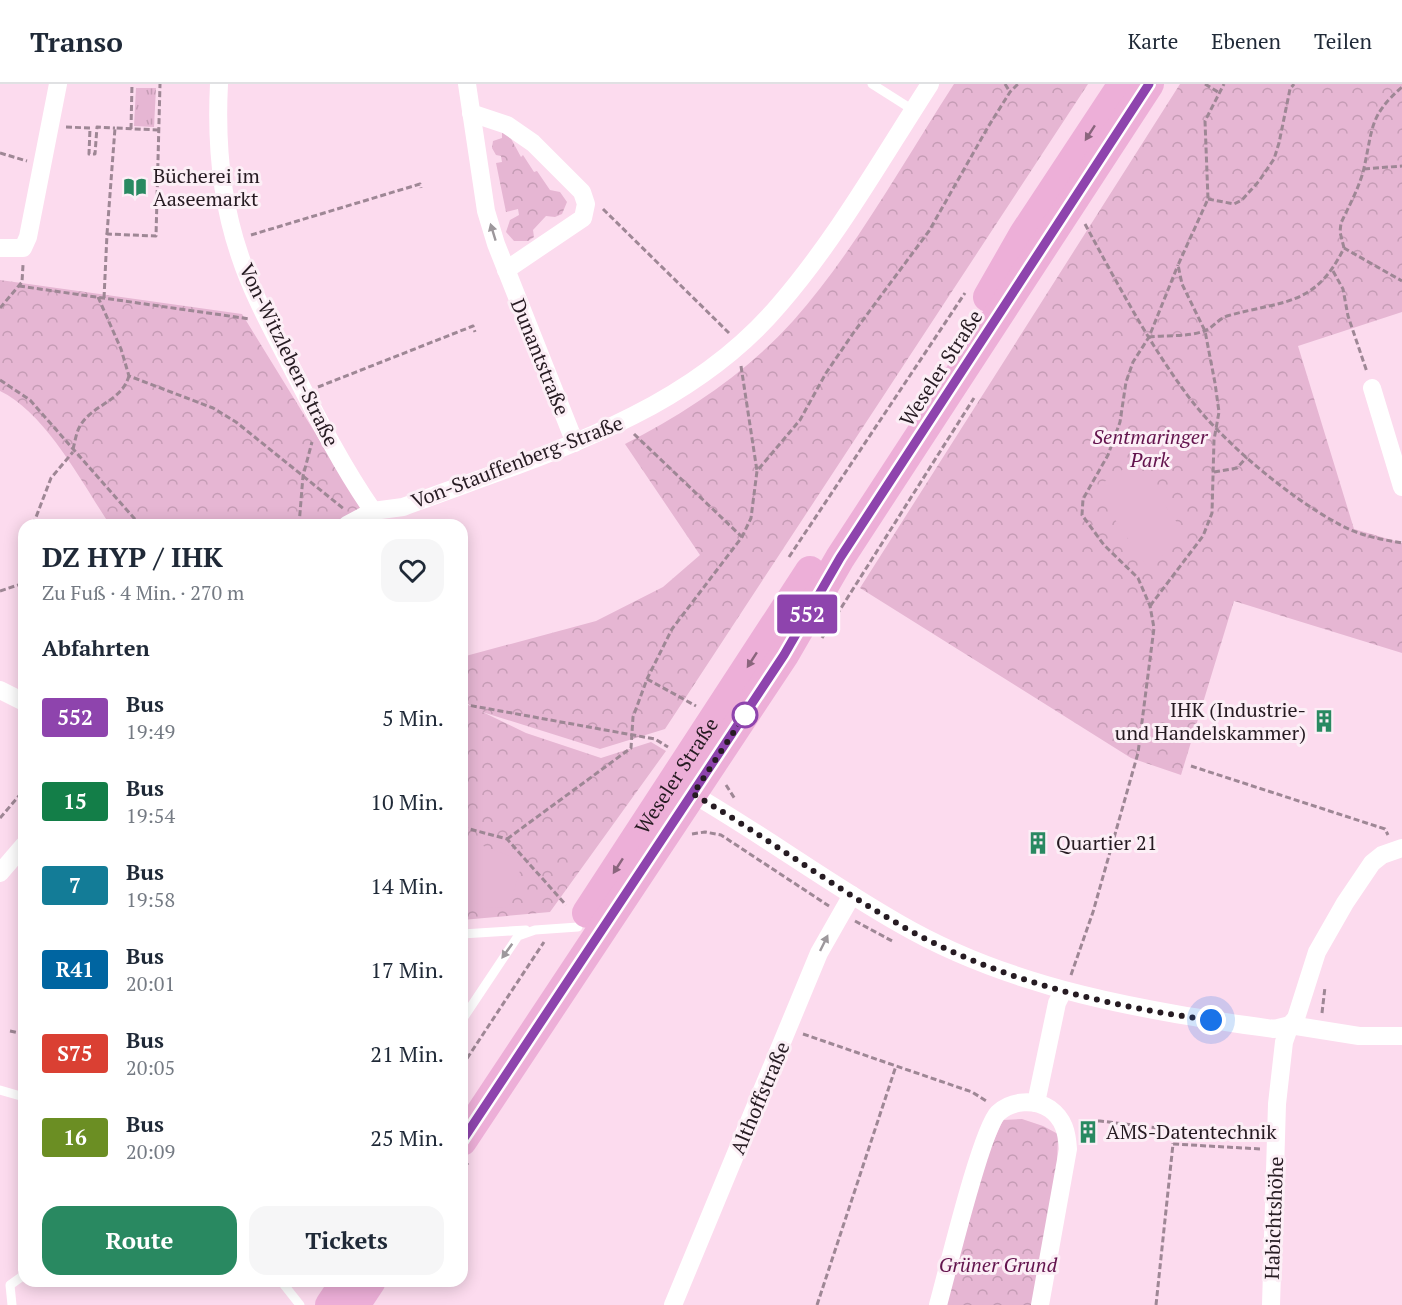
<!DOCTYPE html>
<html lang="de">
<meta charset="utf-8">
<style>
body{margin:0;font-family:"PT Serif",serif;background:#f6f6f7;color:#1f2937;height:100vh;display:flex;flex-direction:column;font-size:22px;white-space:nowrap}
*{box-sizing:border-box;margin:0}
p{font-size:20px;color:#747a83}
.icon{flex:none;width:33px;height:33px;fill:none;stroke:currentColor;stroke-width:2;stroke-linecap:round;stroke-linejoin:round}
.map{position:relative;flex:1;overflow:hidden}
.panel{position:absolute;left:18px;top:435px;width:450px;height:768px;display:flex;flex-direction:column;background:#fff;border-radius:18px;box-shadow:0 3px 15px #0003}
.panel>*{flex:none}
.badge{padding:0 12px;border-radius:4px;font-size:21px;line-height:39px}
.you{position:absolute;width:30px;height:30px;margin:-15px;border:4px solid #fff;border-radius:50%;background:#1a73e8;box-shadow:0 0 0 9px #1a73e833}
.map>.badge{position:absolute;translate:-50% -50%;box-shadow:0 0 0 3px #fff}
h2{padding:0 24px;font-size:22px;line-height:54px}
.round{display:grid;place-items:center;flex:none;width:63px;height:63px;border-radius:18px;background:#f6f6f7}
.summary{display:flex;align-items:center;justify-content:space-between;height:102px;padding:0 24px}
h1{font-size:28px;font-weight:600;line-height:45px}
.button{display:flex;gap:12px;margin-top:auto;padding:12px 24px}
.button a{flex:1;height:69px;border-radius:18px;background:#298961;color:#fff;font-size:24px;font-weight:600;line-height:69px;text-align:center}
.button a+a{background:#f6f6f7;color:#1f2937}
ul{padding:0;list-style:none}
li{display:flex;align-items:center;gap:18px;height:84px;padding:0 24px}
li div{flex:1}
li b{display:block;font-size:22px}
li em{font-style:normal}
li .badge{min-width:66px;font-weight:700;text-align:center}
header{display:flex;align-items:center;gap:36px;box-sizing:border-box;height:84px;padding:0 30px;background:#fff;border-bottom:2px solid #e0e1e3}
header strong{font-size:28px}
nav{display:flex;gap:33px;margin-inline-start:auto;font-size:21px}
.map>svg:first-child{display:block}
</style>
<header>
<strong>Transo</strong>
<nav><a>Karte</a><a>Ebenen</a><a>Teilen</a></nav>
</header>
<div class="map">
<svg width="1402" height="1221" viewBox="0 0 1402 1221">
<defs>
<pattern id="grass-tufts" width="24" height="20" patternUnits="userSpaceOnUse" patternTransform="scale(1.5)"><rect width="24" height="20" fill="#e6b6d3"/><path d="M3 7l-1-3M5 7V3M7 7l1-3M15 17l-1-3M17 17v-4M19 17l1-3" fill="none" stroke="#c59cb5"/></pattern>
<pattern id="park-crowns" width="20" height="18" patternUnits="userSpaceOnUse" patternTransform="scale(1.5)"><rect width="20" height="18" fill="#e6b6d3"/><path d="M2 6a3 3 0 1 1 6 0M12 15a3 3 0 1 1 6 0" fill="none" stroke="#c59cb5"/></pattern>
</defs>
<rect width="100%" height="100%" fill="#fcdbee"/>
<path fill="url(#grass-tufts)" d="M136,4H156L154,43L134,42Z"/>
<g fill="url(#park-crowns)">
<path d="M954,0H1088L665,645L600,665L479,627L462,616V573L596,537L663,503L700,471L625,360C687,328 745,290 793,237C853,170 904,77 954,0Z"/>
<path d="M1180,0H1402V228L1298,262L1354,445L1402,459V569L1234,517L1181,691L1131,674L860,504Z"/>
<path d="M502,49H508L521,73L523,71L534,88L537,87L550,106L560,108L567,118L562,130L555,133L546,132L533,146L534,153L528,157H514L506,148L510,136L519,131L518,125L506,128L496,79L502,78L501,72L496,71L492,64L493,57L502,54Z"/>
<path d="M0,196L242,230L362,425L333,441H110C82,399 46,329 0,307Z"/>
<path d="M462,618L526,649L601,674L651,658L666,667L550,828L462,836Z"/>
<path d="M1022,1035L1043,1042L1058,1050L1057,1083L1032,1221H945L986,1074L1003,1036Z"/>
</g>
<g fill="#e6b6d3">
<path d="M1134,378L1137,379L1186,452L1185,455L1151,481L1145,480L1097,409L1098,402Z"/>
<path d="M462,754L523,777L509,823L489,824L462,814Z"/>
</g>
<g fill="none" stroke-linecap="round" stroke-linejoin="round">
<g stroke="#9e8795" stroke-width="3" stroke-dasharray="6 3" stroke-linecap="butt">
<path d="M1005,0L1010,8"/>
<path d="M1205,0L1218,8"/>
<path d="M66,43L90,44L89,70H95L97,43L115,44"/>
<path d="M131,45L132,0"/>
<path d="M0,69L27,77"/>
<path d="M1364,85L1402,82"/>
<path d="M1208,115L1234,120L1242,116L1259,97L1274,75L1279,59L1290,5L1294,0"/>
<path d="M603,125L729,249"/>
<path d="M1085,140C1116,197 1147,256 1185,308C1218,354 1287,412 1337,439C1357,451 1379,455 1402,459"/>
<path d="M107,150L115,44L158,46"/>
<path d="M251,151L420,100L421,104"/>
<path d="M1344,164L1340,148L1341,139C1349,122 1360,102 1364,84C1373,44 1369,32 1402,3"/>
<path d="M1333,187L1343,205L1348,232L1367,288"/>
<path d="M19,202L250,235"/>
<path d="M98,213L121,265L129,292L213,324L236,338L344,425"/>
<path d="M104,214L107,150L156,152L160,0"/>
<path d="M0,224L22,198L23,181"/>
<path d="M1149,253C1165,251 1189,253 1204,247C1213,244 1218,235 1227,232C1284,216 1315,223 1344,164L1402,197"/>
<path d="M741,282L757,387"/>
<path d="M0,296L30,316L140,441"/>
<path d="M318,303L473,242L475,248"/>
<path d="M634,350L742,453"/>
<path d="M73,365C75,358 76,349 80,342C93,320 121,318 129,292"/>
<path d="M1214,388L1237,384L1247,373"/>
<path d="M33,441L51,394L73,368"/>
<path d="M299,441L303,392L312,358"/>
<path d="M789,473L965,209"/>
<path d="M0,507L24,499"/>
<path d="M1150,522L1203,452L1212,429L1214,356L1219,328L1215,299L1205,247L1182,200L1178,181L1208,115L1205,37L1224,0"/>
<path d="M822,554L974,314"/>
<path d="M647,595L696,622"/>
<path d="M462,620L655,655L668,663"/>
<path d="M1191,682L1385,745L1388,751"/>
<path d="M726,701L735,715"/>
<path d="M0,734L24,706"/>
<path d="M462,743L507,755L566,821"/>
<path d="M692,750L705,748L721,751L829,822"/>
<path d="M507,755L631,664L633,633L647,595L672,545L742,453L751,434L757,387L800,336L826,289L854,248L929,147L988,43L1010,8L1018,0"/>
<path d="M855,837L894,858"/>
<path d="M1071,891L1093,828L1138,669L1154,544L1150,522L1138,494L1104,461L1082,431L1083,415L1108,371L1120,338L1126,298L1133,278L1149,253L1178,181"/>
<path d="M19,901L24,902"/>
<path d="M1322,929L1325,903"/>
<path d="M10,947L24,950"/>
<path d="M803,950L972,1008L988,1018"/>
<path d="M462,982L544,858"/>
<path d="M1080,1037H1100L1174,1046L1173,1060"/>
<path d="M462,1087L468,1079"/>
<path d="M817,1221L896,982"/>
<path d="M1156,1221L1173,1060L1261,1065"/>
</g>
<g stroke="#fff" stroke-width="9">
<path d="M872,0L913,26"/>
<path d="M462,850L526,846"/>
<path d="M462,936L518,852L535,846L578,843"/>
<path d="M0,1006L24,1013"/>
<path d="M281,1197L300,1221"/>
<path d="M12,1221L10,1201L24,1191"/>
</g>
<g stroke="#fff" stroke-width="18">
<path d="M219,0C216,58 221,117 240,172C253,212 275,250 294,288C318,335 343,384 373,427"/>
<path d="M467,0L486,127L496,160L575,359"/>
<path d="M471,29L507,41L533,59L582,108L586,120L583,134L506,186"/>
<path d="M0,164H23L28,153L58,0"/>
<path d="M1372,304L1402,403"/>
<path d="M347,441L373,427L403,423C536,373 684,333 779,221C837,154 882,74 930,0"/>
<path d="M0,606L24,618"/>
<path d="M684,705C758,747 826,798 900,840C1014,906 1146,927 1274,945L1290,941L1296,934L1317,868L1345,819L1372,779L1382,771L1402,764"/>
<path d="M0,789L24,761"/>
<path d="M1290,941L1359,952H1402"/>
<path d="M1036,1019L1057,919L1063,907"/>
<path d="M673,1221L819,869L852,811"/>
<path d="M938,1221C947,1189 981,1046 998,1029C1012,1016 1035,1015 1050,1025C1064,1035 1067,1049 1068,1065L1040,1221"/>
<path d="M1271,1221L1277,1020L1284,958L1290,941"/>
</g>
<g stroke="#edafd8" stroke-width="30">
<path d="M988,213L1024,150L1123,0"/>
<path id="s1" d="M587,829L810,487"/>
<path d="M462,1057L784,571L840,474L1149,0"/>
<path d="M330,1221L346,1197"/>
<path d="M355,1221L371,1197"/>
</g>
</g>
<defs><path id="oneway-solid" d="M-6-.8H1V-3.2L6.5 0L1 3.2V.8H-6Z" transform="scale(1.5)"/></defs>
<g fill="#8a657d">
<use href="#oneway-solid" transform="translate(1090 49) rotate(123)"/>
<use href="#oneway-solid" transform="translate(752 576) rotate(123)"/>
<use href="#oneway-solid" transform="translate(618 782) rotate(123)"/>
</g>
<g fill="#9d989c">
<use href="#oneway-solid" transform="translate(493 148) rotate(-107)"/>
<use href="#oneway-solid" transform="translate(824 859) rotate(-64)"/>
<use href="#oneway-solid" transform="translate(507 867) rotate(126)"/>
</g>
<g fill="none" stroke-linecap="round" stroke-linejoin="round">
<g stroke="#fff" stroke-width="14">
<path id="line" d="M462,1057L784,571L840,474L1149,0"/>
</g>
<use href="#line" stroke="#8e44ad" stroke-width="9"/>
<path stroke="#261b22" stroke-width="6" stroke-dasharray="0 10.8" d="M745,631L693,710C763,751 829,800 900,841C994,895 1104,922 1211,936"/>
</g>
<defs>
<g id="library-bare" transform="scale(1.8)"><path d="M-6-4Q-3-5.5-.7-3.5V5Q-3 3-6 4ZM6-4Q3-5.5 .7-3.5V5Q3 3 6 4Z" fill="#298961" stroke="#fceff6" stroke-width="2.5" paint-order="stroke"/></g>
<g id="building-bare" transform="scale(1.8)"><path d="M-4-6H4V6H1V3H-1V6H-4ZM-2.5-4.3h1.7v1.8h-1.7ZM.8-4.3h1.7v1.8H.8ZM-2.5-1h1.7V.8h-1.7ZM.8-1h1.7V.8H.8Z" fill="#298961" stroke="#fceff6" stroke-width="2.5" paint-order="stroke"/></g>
</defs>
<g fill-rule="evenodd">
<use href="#library-bare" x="135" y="103"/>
<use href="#building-bare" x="1324" y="637"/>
<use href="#building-bare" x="1038" y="759"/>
<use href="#building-bare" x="1088" y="1048"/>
</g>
<circle fill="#fff" stroke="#8e44ad" stroke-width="3" cx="745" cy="631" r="12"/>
<g text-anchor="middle" stroke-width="6" stroke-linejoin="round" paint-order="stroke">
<g font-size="20" fill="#261b22" stroke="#fceff6" text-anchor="start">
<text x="153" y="99">Bücherei im<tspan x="153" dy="23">Aaseemarkt</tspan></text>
<text x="1306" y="633" text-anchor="end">IHK (Industrie-<tspan x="1306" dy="23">und Handelskammer)</tspan></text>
<text x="1056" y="766">Quartier 21</text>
<text x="1106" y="1055">AMS-Datentechnik</text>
</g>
<g font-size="20" fill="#261b22" stroke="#fceff6">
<text transform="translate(289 271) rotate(64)" y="7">Von-Witzleben-Straße</text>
<text transform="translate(540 273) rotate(68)" y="7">Dunantstraße</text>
<text transform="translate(941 284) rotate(-57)" y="7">Weseler Straße</text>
<text transform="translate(517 378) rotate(-21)" y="7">Von-Stauffenberg-Straße</text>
<text dy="7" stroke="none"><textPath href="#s1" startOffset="164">Weseler Straße</textPath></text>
<text transform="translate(760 1014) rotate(-67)" y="7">Althoffstraße</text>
<text transform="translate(1274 1134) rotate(-88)" y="7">Habichtshöhe</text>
</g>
<g font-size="20" font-style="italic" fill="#63134d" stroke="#fceff6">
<text x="1150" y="360">Sentmaringer<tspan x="1150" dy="23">Park</tspan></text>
<text x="998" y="1188">Grüner Grund</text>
</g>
</g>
</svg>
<div class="you" style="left:1211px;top:936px"></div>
<b class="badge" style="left:807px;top:530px;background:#8e44ad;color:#fff">552</b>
<section class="panel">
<div class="summary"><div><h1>DZ HYP / IHK</h1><p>Zu Fuß · 4 Min. · 270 m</p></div><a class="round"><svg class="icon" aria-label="heart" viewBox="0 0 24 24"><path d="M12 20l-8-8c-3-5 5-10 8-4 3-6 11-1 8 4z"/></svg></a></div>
<h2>Abfahrten</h2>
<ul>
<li><span class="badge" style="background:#8e44ad;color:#fff">552</span><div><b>Bus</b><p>19:49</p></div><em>5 Min.</em></li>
<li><span class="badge" style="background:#137e48;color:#fff">15</span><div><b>Bus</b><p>19:54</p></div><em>10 Min.</em></li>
<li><span class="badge" style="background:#137c97;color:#fff">7</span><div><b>Bus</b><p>19:58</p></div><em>14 Min.</em></li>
<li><span class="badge" style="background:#0065a1;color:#fff">R41</span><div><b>Bus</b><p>20:01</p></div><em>17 Min.</em></li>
<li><span class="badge" style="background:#da4033;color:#fff">S75</span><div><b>Bus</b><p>20:05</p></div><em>21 Min.</em></li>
<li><span class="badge" style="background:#6b8e23;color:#fff">16</span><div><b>Bus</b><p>20:09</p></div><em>25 Min.</em></li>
</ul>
<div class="button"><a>Route</a><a>Tickets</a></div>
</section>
</div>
